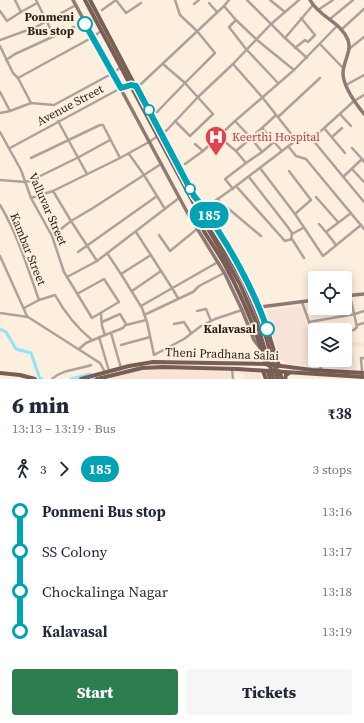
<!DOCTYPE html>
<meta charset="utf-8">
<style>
body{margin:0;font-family:"Source Serif 4",serif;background:#f6f6f7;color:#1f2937;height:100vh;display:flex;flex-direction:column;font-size:15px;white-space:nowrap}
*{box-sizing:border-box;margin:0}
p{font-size:13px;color:#747a83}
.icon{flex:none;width:22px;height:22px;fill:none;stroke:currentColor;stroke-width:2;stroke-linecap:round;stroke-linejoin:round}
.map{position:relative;height:379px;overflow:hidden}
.sheet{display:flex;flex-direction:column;background:#fff;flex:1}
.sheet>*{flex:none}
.badge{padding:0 8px;border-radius:13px;font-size:14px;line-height:26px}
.buttons{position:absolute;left:308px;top:271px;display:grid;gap:8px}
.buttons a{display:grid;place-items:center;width:44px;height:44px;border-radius:4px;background:#fff;box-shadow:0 2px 10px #0003;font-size:20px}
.map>.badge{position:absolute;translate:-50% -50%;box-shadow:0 0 0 2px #fff}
.legs{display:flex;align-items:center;gap:6px;height:44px;padding:0 12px;font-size:13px}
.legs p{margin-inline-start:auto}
.overview{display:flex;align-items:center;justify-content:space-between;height:68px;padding:0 12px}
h1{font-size:22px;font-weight:800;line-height:30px}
.action{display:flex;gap:8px;margin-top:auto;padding:8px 12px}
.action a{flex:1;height:46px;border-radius:4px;background:#2c7e50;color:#fff;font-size:16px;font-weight:800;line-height:46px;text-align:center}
.action a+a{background:#f6f6f7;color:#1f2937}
ul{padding:0 12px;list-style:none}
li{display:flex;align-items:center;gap:14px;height:40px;font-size:15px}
li i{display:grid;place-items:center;width:6px;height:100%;margin:0 5px;background:currentColor}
li i::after{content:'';width:10px;height:10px;margin:-5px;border:3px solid;border-radius:50%;background:#fff}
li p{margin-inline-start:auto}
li:first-child i{background:linear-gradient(#0000 50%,currentColor 0)}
li:last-child i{background:linear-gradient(currentColor 50%,#0000 0)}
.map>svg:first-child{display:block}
</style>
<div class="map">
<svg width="364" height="379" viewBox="0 0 364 379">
<rect width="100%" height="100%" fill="#fcefde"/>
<g fill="#f9e2d6">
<path d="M300,306L315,346V360H345V343L363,342L364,346L352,347L357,371L322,366L288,364L280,359L266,311Z"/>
<path d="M169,368L230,370L231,379H113L112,376L141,369Z"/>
<path d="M233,369L260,372L261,379H245L244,373H233Z"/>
</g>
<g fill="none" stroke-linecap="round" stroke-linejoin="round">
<g stroke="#91e3f8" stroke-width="3">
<path d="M0,329L6,332L16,349L31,353L40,379H42"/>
<path d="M71,379L90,374L94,379"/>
</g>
<g stroke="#b0a09b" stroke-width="2.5">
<path d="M15,0L21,12"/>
<path d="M36,0L54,36"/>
<path d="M116,0L126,13L141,3"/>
<path d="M247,0L285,38"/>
<path d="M270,0L285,12"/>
<path d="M209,3L217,12"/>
<path d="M194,4L199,0"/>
<path d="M224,6L229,0"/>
<path d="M102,10L116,0"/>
<path d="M318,10L333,0"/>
<path d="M0,11L7,21L21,12L37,3"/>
<path d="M330,19L353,0"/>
<path d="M236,20L257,40L294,70"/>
<path d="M342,29L364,9"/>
<path d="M0,40L36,27L76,5"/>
<path d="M320,44L343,68"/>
<path d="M0,46L13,73L18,78"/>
<path d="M295,48L305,40L308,42L315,35L301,18"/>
<path d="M349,49L364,37"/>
<path d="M307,58L285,38L313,5"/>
<path d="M6,60L15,54L74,27"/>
<path d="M163,64L185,83L213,114L190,136L175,121"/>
<path d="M233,64L262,97L296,140"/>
<path d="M346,85L364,75"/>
<path d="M0,92L10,111"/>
<path d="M31,103L18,78L93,37L101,31"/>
<path d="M157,112L185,83L215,53L197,31L180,15L175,0"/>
<path d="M0,113L10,111L31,103L54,105L113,73L121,67"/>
<path d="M340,114L351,126"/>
<path d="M276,115L262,128L282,151"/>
<path d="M278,117L320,78"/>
<path d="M58,121L87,174"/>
<path d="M235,121L251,138L262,128"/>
<path d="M324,128L345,153"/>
<path d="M0,132L21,170L31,198L52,236L64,272L92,318L119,302L104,279L77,294"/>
<path d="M218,136L236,151"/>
<path d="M332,137L342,128"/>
<path d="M312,139L364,202"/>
<path d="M195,144L203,151"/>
<path d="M288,146L296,156L306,159L364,229"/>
<path d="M10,148L121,88C128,86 134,86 141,84L224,6L236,20L229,27L246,49L278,83"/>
<path d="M352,148L362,159"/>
<path d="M262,152L275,141"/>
<path d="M129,154L144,175L165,209"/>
<path d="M31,158L100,125H103L120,158"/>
<path d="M185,164L203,151L235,121L294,70L337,26"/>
<path d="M260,168L295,214L323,256L361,225"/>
<path d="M352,169L364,182"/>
<path d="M289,171L311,200L295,214"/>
<path d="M249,177L287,226L292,233L291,239"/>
<path d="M343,177L362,159L364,162"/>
<path d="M0,180L25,182L30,181L79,157L110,140"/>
<path d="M236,186L284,240L285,241L292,239L304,258"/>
<path d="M233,189L225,179L246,163L236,151L251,138L262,152L246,163"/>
<path d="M53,191L71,221L97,261"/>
<path d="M316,197L338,222"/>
<path d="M31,198L53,191L120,158L149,142L167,130L198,97L233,64L271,24L299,0"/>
<path d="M217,199L261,236"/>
<path d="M0,205C17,233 28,269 39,300"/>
<path d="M208,206L236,186L307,132L312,139L354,101L364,95"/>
<path d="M319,224L326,232L351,213"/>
<path d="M136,232L172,288L178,298"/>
<path d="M326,232L336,245"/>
<path d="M292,234L303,228"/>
<path d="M159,235L170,251L197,229"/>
<path d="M52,236L71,221L93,208L161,164"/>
<path d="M78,252L157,196"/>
<path d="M107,253L121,274"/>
<path d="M151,255L121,274L142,308L147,322L154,355L184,339L201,326L215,319L242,310"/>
<path d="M0,256L27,316"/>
<path d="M67,277L97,261L179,198"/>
<path d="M132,291L161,271"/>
<path d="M302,302L315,339"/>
<path d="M141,306L218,262"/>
<path d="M24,308L39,300L55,295C65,313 76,327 92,340"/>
<path d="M197,311L206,309L211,321"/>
<path d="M0,313L28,317L100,363L105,372"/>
<path d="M144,315L193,292L199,286L224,273"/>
<path d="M102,322L120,314L126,324L123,328L105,335"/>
<path d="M309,322L355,314L364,311"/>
<path d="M174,324L184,322L191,333"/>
<path d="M126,325L146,320"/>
<path d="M357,325L364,323"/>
<path d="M345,331L354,330L357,327L350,296"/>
<path d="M111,333L121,368"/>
<path d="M99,337L109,371"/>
<path d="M121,345L150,337"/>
<path d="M79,349L86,343L105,335L102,326L101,314"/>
<path d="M319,360L321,370"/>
<path d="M232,369L233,379"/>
<path d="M362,372L361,358H364"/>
<path d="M52,379C63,369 78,370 91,365"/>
</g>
<g stroke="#907973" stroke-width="3.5">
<path d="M73,0L187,212L225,274L242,310L254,340L261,349"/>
<path d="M310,0C319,17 341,22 348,40C352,51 343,62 343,73C343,87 356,104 364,114"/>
<path d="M345,296L364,294"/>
<path d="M260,307L315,300"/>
</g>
<g stroke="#795e56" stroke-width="4">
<path d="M85,0L200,215"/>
<path d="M90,0L202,213"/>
<path d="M199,202L205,209C224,241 247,272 260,307C267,326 272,346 279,366L277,367"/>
<path d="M194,208C200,230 214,245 225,265C242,296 256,330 266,364L268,365"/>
<path d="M263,371L266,379"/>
<path d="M269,371H268L270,379"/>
<path d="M279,371L282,379"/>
<path d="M0,373L20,375L35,379"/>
<path d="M81,379L129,366L153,362L266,364L312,370L364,373"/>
<path d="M97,379L142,368L163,367L238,369L364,377"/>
<path d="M285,379L286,375L289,373"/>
</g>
<g stroke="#795e56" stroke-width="4">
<path d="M202,213L244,282L264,330L278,379"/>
<path d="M200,215L240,284L257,324L274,379"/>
</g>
</g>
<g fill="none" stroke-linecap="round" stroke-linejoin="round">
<g stroke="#fff" stroke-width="9">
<path id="line-1" d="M85,24L121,88L131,85L136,86L194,196C207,211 216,228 227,245C243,272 257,298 267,329"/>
</g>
<use href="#line-1" stroke="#00a3b4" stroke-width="6"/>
</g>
<defs>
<g id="hospital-pin" transform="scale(1.15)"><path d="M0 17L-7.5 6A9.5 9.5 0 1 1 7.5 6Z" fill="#e0444e" stroke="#fcefde"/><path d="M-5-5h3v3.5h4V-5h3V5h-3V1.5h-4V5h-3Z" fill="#fff"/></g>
</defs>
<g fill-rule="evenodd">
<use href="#hospital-pin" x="216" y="137"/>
</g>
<g fill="#fff" stroke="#00a3b4" stroke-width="2">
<circle cx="85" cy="24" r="7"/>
<circle cx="149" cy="110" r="5"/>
<circle cx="190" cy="189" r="5"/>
<circle cx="267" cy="329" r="7"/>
</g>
<g text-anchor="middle" stroke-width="4" stroke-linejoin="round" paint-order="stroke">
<g font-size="12" font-weight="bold" fill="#2b2318" stroke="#fcefde" text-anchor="end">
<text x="74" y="21">Ponmeni<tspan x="74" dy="14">Bus stop</tspan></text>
<text x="256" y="333">Kalavasal</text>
</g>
<g font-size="12" fill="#2b2318" stroke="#fcefde">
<text transform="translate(70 105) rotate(-28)" y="4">Avenue Street</text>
<text transform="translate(48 209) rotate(66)" y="4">Valluvar Street</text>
<text transform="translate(28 249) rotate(68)" y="4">Kambar Street</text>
<text transform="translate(222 354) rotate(2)" y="4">Theni Pradhana Salai</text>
</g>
<g font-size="12" fill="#be3a42" stroke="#fcefde" text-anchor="start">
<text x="232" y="141">Keerthi Hospital</text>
</g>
</g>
</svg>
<div class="buttons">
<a><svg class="icon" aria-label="locate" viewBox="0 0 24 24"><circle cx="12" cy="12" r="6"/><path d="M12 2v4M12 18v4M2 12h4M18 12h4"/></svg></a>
<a><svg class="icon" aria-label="layers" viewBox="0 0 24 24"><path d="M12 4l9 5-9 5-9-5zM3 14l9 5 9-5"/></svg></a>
</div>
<b class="badge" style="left:209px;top:215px;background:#00a3b4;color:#fff">185</b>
</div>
<section class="sheet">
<div class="overview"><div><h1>6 min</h1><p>13:13 – 13:19 · Bus</p></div><b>₹38</b></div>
<div class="legs"><svg class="icon" aria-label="walk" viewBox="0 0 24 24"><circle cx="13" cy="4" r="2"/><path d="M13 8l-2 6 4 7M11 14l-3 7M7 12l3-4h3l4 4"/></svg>3<svg class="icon" aria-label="forward" viewBox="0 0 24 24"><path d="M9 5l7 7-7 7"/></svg><b class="badge" style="background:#00a3b4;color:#fff">185</b><p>3 stops</p></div>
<ul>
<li><i style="color:#00a3b4"></i><b>Ponmeni Bus stop</b><p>13:16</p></li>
<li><i style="color:#00a3b4"></i><span>SS Colony</span><p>13:17</p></li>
<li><i style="color:#00a3b4"></i><span>Chockalinga Nagar</span><p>13:18</p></li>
<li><i style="color:#00a3b4"></i><b>Kalavasal</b><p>13:19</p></li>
</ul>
<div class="action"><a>Start</a><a>Tickets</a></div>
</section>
